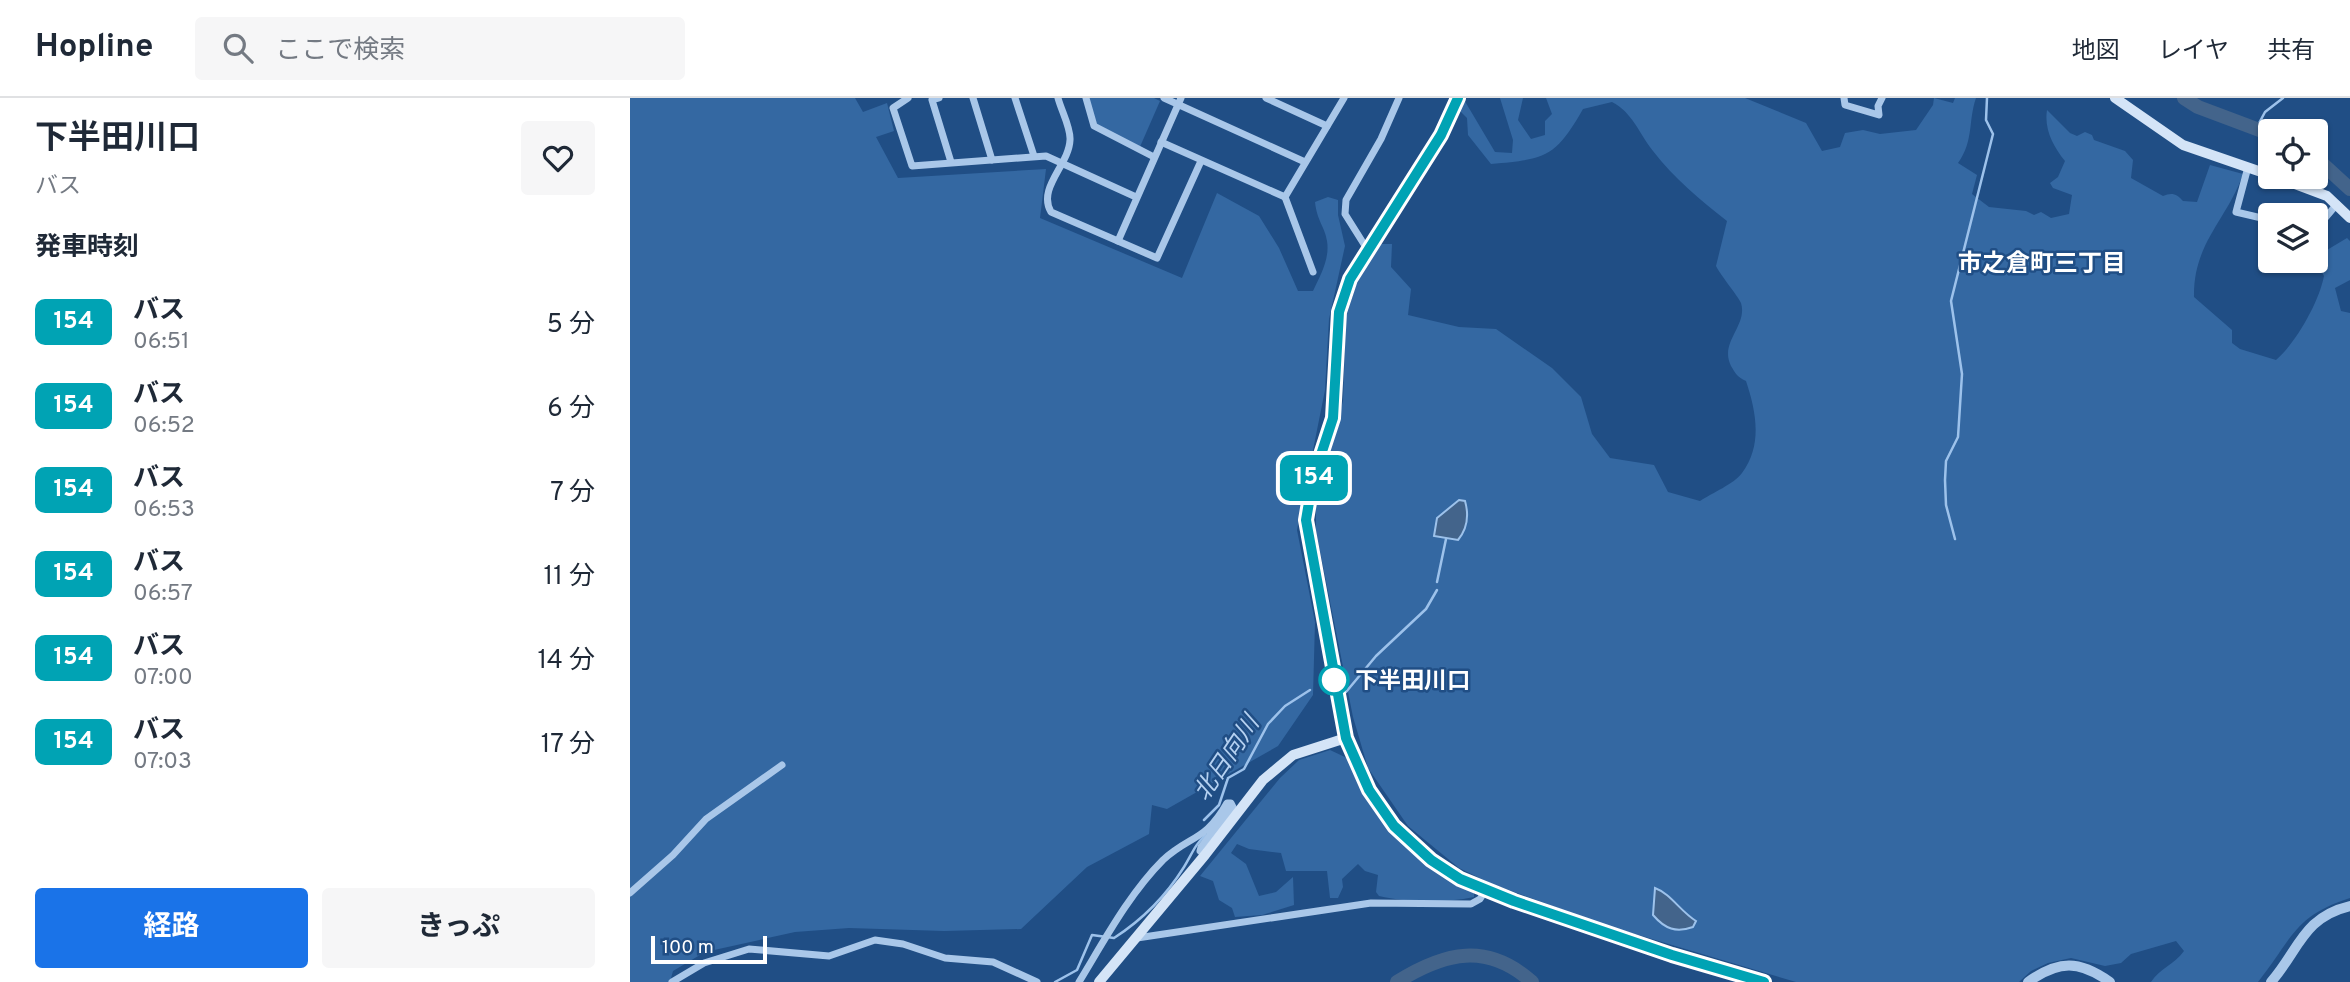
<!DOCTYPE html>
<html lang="ja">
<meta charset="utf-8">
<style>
body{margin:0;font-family:Overpass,"Noto Sans JP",sans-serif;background:#f6f6f7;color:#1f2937;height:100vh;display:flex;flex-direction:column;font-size:26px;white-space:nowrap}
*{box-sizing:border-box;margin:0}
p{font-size:23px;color:#747a83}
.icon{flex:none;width:38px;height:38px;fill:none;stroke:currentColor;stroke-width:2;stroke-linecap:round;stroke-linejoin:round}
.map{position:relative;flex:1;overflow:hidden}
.panel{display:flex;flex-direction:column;background:#fff;width:630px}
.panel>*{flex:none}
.badge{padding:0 14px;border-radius:10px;font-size:24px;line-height:46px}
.buttons{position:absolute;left:1628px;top:21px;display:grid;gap:14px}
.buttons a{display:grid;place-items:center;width:70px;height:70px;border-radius:7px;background:#fff;box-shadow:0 2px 5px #0004;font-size:35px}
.scale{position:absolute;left:21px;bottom:18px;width:116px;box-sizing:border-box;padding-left:7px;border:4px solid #fff;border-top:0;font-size:19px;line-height:24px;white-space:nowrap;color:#fff;-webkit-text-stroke:5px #204e85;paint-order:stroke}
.map>.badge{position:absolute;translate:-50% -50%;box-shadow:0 0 0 4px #fff}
h2{padding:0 35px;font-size:26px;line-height:63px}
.round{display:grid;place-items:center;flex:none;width:74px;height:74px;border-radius:7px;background:#f6f6f7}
.headline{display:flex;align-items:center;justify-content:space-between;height:119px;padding:0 35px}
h1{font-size:33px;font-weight:700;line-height:52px}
.primary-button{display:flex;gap:14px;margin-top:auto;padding:14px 35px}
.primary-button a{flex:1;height:80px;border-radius:7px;background:#1a73e8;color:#fff;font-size:28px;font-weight:700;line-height:80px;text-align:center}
.primary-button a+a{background:#f6f6f7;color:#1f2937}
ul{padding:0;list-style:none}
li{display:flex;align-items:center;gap:21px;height:84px;padding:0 35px}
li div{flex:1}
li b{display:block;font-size:26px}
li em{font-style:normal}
li .badge{min-width:77px;font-weight:700;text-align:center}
header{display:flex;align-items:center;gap:42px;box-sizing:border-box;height:98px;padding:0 35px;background:#fff;border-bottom:2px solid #e0e1e3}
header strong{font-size:33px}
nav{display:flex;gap:38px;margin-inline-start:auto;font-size:24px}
.search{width:490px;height:63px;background:#f6f6f7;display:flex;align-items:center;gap:18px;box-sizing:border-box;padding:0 24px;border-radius:7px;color:#747a83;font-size:26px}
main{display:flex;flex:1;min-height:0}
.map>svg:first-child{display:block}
</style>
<header>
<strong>Hopline</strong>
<div class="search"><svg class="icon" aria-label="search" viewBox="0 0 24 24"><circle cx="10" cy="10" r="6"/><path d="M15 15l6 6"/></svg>ここで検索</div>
<nav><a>地図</a><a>レイヤ</a><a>共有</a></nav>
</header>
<main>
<section class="panel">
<div class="headline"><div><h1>下半田川口</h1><p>バス</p></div><a class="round"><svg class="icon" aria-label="heart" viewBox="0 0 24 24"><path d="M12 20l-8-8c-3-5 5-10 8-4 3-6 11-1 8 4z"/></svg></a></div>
<h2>発車時刻</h2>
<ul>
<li><span class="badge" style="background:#00a3b4;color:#fff">154</span><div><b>バス</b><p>06:51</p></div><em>5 分</em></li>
<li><span class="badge" style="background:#00a3b4;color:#fff">154</span><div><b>バス</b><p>06:52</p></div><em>6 分</em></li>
<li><span class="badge" style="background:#00a3b4;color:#fff">154</span><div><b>バス</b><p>06:53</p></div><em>7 分</em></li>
<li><span class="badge" style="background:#00a3b4;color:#fff">154</span><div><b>バス</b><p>06:57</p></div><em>11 分</em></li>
<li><span class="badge" style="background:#00a3b4;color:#fff">154</span><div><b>バス</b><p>07:00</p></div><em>14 分</em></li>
<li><span class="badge" style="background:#00a3b4;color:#fff">154</span><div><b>バス</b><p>07:03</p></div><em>17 分</em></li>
</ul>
<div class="primary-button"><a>経路</a><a>きっぷ</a></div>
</section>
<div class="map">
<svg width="1720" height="884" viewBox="0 0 1720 884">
<rect width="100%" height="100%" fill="#204e85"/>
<g fill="#3468a2">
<path d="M0,0H225L233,14L257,5L264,33L246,39L268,80L416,71L410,120L552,180L587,95L629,118L649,150L668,193H683C690,178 700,161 697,143C695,129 687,123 685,104L698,99L708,102V117L715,148L699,221L695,292L667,432L685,524L683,597L648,648L537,711L522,707L519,736L457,769L391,831L314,833L219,830L165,834L75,854L43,873L40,884H0Z"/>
<path d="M456,0H524L530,3L509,51L464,28Z"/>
<path d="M833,0L865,54L882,55L883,42L870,0H893L888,22L901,41L915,37V23L922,16L916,0H1115L1176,25L1192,53L1210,49L1215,35L1233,32L1250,36L1286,32L1303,7L1304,0L1323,5L1325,0H1346C1338,23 1344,43 1328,65L1347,77L1342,96L1359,109L1396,113L1404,117L1411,114L1421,120L1439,116L1442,97L1423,90L1420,85L1428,79L1435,63C1423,48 1414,31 1417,12L1440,35L1447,38L1455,34L1462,37L1464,42L1495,53L1503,62L1501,80L1533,98C1542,94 1547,96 1553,103L1567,104L1580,67L1613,76C1597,122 1563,145 1564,199L1602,232V245L1610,251L1646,262C1666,245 1689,204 1694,178L1687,166V158L1717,140L1720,143V182L1705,190L1711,213L1720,215V800C1663,818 1662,842 1628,884H1521C1530,870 1544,867 1554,853L1546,843L1501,856L1491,865L1475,868L1441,860L1418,865L1401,873L1389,884H1166L975,827L862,786L829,770L778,728L738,670L723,619L686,433V404L713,303L716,219L726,187L750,146H762L761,169L781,191L778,217L829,229L866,231L922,270L951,299L962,336L980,360L1024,367L1038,394L1070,403C1082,395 1104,386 1112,375C1133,347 1126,313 1116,283C1107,279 1106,276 1101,268C1089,244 1118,228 1111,205C1108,198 1091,178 1086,168L1097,123C1070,102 1044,80 1023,53C1009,35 1002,14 982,4L953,11C925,60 916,61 861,66L838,37L837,20L828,11Z"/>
<path d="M700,652L717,660L809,775L844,795V799C815,805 778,805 749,798L746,794L748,777L735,773L728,766L712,781L713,789L708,800H700L697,773H656L651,755L619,751L607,746L601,755L616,766L629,798L646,794L663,779L664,807L632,817L605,819L602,810L589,802L583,783L570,778L650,680L669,662Z"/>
</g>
<g fill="#43648b" stroke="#9dc2eb" stroke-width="2">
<path d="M829,402L835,403C839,417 837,431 828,442L804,438L807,420Z"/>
<path d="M1025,790C1041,796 1050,813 1066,823L1063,829C1046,835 1035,831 1023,817Z"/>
</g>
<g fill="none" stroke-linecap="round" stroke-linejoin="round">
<g stroke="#9dc2eb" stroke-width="2.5">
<path d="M1627,29L1635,14L1653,0"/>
<path d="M1325,441L1316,407L1315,382L1316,363L1328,339L1332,276L1321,203L1363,36L1356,22L1357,0"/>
<path d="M807,484L816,441"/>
<path d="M716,594L746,558L796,511L807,492"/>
<path d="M574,722L589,707L598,680L614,671L638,626L655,608L680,592"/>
<path d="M425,884L447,872L462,837L484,840C512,822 536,798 554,769C562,756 565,746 576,737"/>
</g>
<g stroke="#43648b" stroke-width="14">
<path d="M1554,0L1568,9L1640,36"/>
<path d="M1685,59L1720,91"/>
<path d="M767,884C815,854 857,844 902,884"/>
</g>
<g stroke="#a9c7e9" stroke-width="7">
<path d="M278,0L263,10L282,68L416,58L506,99"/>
<path d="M309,0L302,2L321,64"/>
<path d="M343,0L362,62"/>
<path d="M385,0L404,58"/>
<path d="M428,0C431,12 441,30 440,42C439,67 407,90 421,114L527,160L571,63"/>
<path d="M456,0L464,28L524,59"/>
<path d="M534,0L675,64"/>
<path d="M636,0L697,28"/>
<path d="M1214,0L1215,7L1249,17L1248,8L1252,0"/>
<path d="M531,44L655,99L714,0"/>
<path d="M1618,69L1606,114L1640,122"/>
<path d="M655,99L683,174"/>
<path d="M1685,132L1707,106"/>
<path d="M488,143L551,0"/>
<path d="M737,151L715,116L716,102L751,41L769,0"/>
<path d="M0,795L43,757L76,721L152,667"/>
<path d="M507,840L741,805L841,806L850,801L855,793"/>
<path d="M42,884L74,865L119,851L199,858L245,842L273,846L315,860L363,864L407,884"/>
<path d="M449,884C474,843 499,796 533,762C560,737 575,744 597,705H601L603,709L571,749L570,753L575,757"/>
</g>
<g stroke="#a9c7e9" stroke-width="10">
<path d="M1398,884C1429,862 1449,862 1480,884"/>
<path d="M1641,884C1669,852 1673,819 1720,808"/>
</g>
<g stroke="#d4e4f7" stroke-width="10">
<path d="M1485,0L1553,47L1640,77"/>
<path d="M1646,79L1697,98L1720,120"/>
<path d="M469,884L575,757L633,682L663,657L716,640"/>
</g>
<path stroke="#f6fafe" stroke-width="14" d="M828,0L811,37L720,181L709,214L703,320L683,381L676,422L716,640L739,692L764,728L801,762L830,781L884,803L1042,857L1134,884"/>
</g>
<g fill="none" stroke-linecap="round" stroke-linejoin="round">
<g stroke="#fff" stroke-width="16">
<path id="line" d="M828,0L811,37L720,181L709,214L703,320L683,381L676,422L716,640L739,692L764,728L801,762L830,781L884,803L1042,857L1134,884"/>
</g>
<use href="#line" stroke="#00a3b4" stroke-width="10"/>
</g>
<circle fill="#fff" stroke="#00a3b4" stroke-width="3.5" cx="704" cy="582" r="14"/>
<g text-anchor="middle" stroke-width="5" stroke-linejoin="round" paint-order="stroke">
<g font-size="23" font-weight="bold" fill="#fff" stroke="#204e85" text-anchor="start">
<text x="725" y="590">下半田川口</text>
</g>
<g font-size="24" font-weight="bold" fill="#fff" stroke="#204e85">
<text x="1412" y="173">市之倉町三丁目</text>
</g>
<g font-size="24" font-style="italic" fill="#b5d1f1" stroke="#204e85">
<text transform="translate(596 660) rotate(-56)" y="8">北日向川</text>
</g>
</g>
</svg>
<div class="buttons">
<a><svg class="icon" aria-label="locate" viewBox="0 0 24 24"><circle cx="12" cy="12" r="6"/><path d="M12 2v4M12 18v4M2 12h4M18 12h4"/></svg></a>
<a><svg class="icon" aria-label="layers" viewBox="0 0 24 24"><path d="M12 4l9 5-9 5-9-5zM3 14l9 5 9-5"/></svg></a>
</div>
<div class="scale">100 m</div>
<b class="badge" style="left:684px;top:380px;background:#00a3b4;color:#fff">154</b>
</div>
</main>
